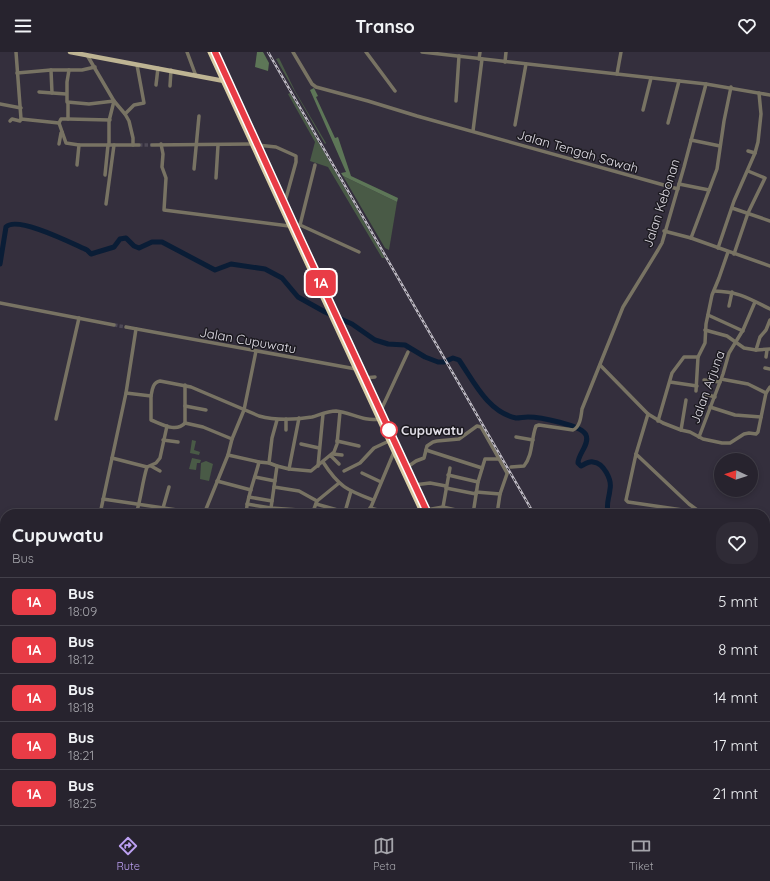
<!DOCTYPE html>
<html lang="id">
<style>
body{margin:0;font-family:Quicksand,sans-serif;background:#2f2b36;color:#f1f3f6;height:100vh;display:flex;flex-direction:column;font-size:15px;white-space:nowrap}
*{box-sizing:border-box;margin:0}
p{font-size:13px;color:#a4a4aa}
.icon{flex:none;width:22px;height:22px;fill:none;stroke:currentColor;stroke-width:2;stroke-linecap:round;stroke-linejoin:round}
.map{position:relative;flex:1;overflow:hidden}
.side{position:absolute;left:0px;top:457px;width:770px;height:316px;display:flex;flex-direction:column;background:#27232e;border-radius:16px 16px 0 0;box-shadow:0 2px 6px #0003,0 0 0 1px #43404a}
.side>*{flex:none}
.badge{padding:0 8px;border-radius:6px;font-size:14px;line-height:26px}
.needle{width:26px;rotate:274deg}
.fabs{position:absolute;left:714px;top:401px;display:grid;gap:8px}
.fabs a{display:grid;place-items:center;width:44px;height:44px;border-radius:50%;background:#27232e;box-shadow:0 2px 6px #0003,0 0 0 1px #43404a;font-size:20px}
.map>.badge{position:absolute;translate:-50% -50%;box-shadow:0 0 0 2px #fff}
.round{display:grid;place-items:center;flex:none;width:42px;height:42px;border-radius:16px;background:#2f2b36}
.summary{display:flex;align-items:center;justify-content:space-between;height:68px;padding:0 12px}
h1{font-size:19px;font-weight:800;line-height:30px}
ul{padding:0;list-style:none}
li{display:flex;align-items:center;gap:12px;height:48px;padding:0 12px;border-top:1px solid #43404a}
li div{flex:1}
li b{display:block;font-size:15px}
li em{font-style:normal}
li .badge{min-width:44px;font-weight:700;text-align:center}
header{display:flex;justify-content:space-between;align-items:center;height:52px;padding:0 12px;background:#27232e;font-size:18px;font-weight:800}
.menu{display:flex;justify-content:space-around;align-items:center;height:56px;border-top:1px solid #43404a;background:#27232e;font-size:11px;color:#a4a4aa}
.menu a{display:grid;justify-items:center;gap:2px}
.menu .current{color:#bca0f2}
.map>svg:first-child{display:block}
</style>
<header><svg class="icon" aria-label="menu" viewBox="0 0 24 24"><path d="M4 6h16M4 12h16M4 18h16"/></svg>Transo<svg class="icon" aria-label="heart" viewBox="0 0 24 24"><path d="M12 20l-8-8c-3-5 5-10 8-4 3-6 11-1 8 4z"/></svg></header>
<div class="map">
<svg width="770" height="773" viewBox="0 0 770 773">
<rect width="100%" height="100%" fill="#342f3d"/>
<g fill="#495a46">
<path d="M279,6L295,39L326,91L325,92L276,7Z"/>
<path d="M290,41L385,206H382L328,115L310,109L315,90L288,42Z"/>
<path d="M343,124L397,150L389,198L385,196Z"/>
<path d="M192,388L196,389L194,398L200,400L199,403L190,401Z"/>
<path d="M192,406L201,408L200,411H197L196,418L189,417Z"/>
<path d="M206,409L213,412L209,429L200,427L201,411Z"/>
</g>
<g fill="#5d7657">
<path d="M257,0H263L269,11L268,19L255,15Z"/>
<path d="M314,36L318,44L316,45L335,86L338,85L351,124L398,146L397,150L343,124L341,121L346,120L310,38Z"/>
</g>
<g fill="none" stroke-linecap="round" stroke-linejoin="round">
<path stroke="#0a1d36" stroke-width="5" d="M0,212L6,175C17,163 73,192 87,198L91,202L114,195L120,187L126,186L134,194L139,196L152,190H162L215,218L231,212L265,217L282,226L298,245L325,260L352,272L375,288L388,292L405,293L425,305L438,310H444L453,306L459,308C474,330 488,360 516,366C520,366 524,365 528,365C539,365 582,373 586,383C590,392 578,402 578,411L581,414C585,412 589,409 593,410C604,411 612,428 610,437C609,448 606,449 608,462"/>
<g stroke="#4e4956" stroke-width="3.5" stroke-dasharray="3.5 2" stroke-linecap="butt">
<path d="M139,93H152"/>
<path d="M114,273L126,275"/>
</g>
<g stroke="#787363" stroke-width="3.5">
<path d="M16,0L21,67"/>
<path d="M187,0L196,24"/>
<path d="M293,0L312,32L316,35L368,49L417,64L678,137"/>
<path d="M366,0L395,39"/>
<path d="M422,0L706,32L770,43"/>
<path d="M87,3L114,49L125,62L129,69L133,86V93"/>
<path d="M479,7L480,0"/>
<path d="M505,10L506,0"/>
<path d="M51,18L52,41"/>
<path d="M69,18L67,30V50L89,52L114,49"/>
<path d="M17,21L51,18H82L95,15"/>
<path d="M617,22L621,0"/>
<path d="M156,33L158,16"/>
<path d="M170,34L171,18"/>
<path d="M39,40L66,42"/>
<path d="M456,49L459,4"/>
<path d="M0,52L21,56"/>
<path d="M643,58L651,26"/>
<path d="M125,62L134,53L144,51L137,13"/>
<path d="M68,67L110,68"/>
<path d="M10,69L12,67L20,69L21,67L59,71"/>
<path d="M59,71L66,91L79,93H139"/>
<path d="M59,71L61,67H68V51"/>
<path d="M668,71L679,29"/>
<path d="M515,73L526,12"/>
<path d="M473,79L482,7"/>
<path d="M691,88L720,94"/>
<path d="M59,92L61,81L62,80"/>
<path d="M161,92L163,102L162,115L166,126L164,158L289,174"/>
<path d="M109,93V69L114,49"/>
<path d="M152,93L252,92"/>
<path d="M257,93L276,95L296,104V110L286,146L282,148"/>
<path d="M748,99L755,101"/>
<path d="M77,113L79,93"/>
<path d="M194,117L199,64"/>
<path d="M105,123L108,93"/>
<path d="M216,126L218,93"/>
<path d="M679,132L709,138"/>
<path d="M106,152L114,93"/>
<path d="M732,156L770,169"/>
<path d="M293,173H300L359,200"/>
<path d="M300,173L315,113"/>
<path d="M664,179L691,186L770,214"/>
<path d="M691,186L717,117L724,69L731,35"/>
<path d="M718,196L734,149L755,101L758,90L761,62L759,41"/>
<path d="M734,202L748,161L765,126L748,119"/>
<path d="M714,239C740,240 748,246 770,257"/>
<path d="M0,251L114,273"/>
<path d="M729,254L732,240"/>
<path d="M708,263L743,279"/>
<path d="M126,275L356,317"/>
<path d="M705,278L727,284L744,296L756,298L770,297"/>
<path d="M756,298L760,285L766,278L770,268"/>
<path d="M766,305L767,298"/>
<path d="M600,313L648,362L663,371L681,378L690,380L703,387L722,391H730L744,382L749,381L756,382L758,380L766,341L770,335"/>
<path d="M765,316L770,317"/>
<path d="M364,326L375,325"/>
<path d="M721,327L748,332L766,341"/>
<path d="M704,328L720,330"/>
<path d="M670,330L697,334"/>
<path d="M185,333V371"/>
<path d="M696,339L698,305"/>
<path d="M126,341L151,344C152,338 153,330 160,329L191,335L259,364C277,369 294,368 312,365C319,363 328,359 336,359C350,360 364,370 379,367"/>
<path d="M705,342L715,345"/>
<path d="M151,344V368C162,372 176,381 185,371L203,375L232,387"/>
<path d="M185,354L206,358"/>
<path d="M710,355L735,363L761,365"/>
<path d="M379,358L382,356L408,300"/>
<path d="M648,362L636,402L626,448L628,450L710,462"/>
<path d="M56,367L79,266"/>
<path d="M286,367V378"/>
<path d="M658,369L672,321L684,305H698L705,291L706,272L712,243L719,226L728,200"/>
<path d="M681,378L686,348"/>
<path d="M516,385L533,388"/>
<path d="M699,385L723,322L729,301L743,278L755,250"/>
<path d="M163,388L178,390"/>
<path d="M337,389L359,394"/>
<path d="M301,392L319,396"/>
<path d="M426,398L482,416"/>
<path d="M333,402L342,403"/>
<path d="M636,402L689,452L700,460"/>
<path d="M228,403L259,410L269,411L277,414L289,417L311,419L334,400L337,392L340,360"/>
<path d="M331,404L339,412"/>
<path d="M112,406L147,415"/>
<path d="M323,410C339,435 347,438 373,448"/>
<path d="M269,411L272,386L277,368"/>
<path d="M151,414L160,419"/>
<path d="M318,414L323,362"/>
<path d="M511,415L524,414C533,403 531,387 536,374L539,373L573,378C580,375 581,365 582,357L623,255L658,198L662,191L684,115L706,32"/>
<path d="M406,416L416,409L424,406L427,394L433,390L437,389L459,387L477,374L481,375L507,421"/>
<path d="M289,417L299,366"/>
<path d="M344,419L360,411L374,396L389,389"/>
<path d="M362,421L381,430"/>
<path d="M448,423L478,430"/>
<path d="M255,425L275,429"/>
<path d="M217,429L251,438"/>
<path d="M414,433L430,431L446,434"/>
<path d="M274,435L299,439L317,449"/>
<path d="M446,436L476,442"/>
<path d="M476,440L500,442"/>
<path d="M249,445L272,449"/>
<path d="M103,447L204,462L228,403L232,387L244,358L256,299"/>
<path d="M247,452L271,456L313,459"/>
<path d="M316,452L352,462"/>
<path d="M443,455L450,416"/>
<path d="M163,456L169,435"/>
<path d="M271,456L277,414"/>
<path d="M370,456L393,462"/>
<path d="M426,458L443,455L473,462"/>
<path d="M345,460L351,439"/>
<path d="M100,462L126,341L136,277"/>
<path d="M136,462C141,447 142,431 147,415L156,411L160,406L167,374"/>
<path d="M246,462C247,444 255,427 259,410"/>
<path d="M312,462L317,449L339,431"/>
<path d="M368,462L394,400"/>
<path d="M473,462L478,430L485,407H499"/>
<path d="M497,462L500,442L508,419"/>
<path d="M765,470L770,471"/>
<path d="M0,540L5,541"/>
<path d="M765,570L770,571"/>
<path d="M765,606L770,608"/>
<path d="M765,628L770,629"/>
<path d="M765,684L770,671"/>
<path d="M765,688L770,691"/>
<path d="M0,697L5,696"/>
<path d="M765,739L770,740"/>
<path d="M365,768L381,773"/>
<path d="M449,768L486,773"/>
<path d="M661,768L674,773"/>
<path d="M21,773L23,768"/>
<path d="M304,773L305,768"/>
<path d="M338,773L339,768"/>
<path d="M351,773L352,768"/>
<path d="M408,773L411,768"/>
<path d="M511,773L512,768"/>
<path d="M534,773L535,768"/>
<path d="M603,773L604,768"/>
<path d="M612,773V768"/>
<path d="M692,773L693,768"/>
</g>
<path stroke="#beb493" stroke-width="4.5" d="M70,0L224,29L225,28"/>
<g stroke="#d9cea6" stroke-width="5">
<path d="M210,0C280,155 352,308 423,462"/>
<path d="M215,0L300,186L428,462"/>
<path d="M564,768L566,773"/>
<path d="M569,768L571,773"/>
</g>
<g stroke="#bebac4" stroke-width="2.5">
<g id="rail">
<path d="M268,0L534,462"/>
<path d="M628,768V773"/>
</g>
</g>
<use href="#rail" stroke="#1b191f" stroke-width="1" stroke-dasharray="3" stroke-linecap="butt"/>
</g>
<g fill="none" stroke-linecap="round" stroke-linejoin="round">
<g stroke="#fff" stroke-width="9">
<path id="line" d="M215,0L300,186L428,462"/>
</g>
<use href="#line" stroke="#e93c46" stroke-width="6"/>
</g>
<circle fill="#fff" stroke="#e93c46" stroke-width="2" cx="389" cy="378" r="8"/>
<g text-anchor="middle" stroke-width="3" stroke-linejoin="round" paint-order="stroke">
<g font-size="13" fill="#e0dde6" stroke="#1b191f">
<text transform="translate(578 99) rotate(16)" y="5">Jalan Tengah Sawah</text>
<text transform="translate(661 151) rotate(-72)" y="5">Jalan Kebonan</text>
<text transform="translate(248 288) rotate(10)" y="5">Jalan Cupuwatu</text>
<text transform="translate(707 335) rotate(-70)" y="5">Jalan Arjuna</text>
</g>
<g font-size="13" font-weight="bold" fill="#e0dde6" stroke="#1b191f" text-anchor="start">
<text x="401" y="383">Cupuwatu</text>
</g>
</g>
</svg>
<div class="fabs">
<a><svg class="needle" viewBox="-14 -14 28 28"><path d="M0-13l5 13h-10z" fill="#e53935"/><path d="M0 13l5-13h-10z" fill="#a4a4aa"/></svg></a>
</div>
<b class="badge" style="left:321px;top:231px;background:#e93c46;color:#fff">1A</b>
<section class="side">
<div class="summary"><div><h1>Cupuwatu</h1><p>Bus</p></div><a class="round"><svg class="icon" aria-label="heart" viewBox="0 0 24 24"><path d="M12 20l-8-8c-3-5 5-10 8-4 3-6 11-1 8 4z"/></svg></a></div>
<ul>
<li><span class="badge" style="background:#e93c46;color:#fff">1A</span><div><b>Bus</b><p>18:09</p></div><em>5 mnt</em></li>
<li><span class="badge" style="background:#e93c46;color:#fff">1A</span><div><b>Bus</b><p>18:12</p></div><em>8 mnt</em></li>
<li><span class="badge" style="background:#e93c46;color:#fff">1A</span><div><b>Bus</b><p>18:18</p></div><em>14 mnt</em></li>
<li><span class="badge" style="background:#e93c46;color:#fff">1A</span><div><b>Bus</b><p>18:21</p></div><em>17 mnt</em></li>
<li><span class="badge" style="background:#e93c46;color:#fff">1A</span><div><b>Bus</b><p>18:25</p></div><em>21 mnt</em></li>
</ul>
</section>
</div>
<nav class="menu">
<a class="current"><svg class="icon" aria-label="directions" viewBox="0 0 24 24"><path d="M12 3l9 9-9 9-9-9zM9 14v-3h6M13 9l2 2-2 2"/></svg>Rute</a>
<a><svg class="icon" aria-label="map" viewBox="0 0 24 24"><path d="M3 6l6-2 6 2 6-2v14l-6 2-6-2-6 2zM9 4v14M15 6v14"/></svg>Peta</a>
<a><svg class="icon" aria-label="tickets" viewBox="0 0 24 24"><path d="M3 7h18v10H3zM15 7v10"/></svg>Tiket</a>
</nav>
